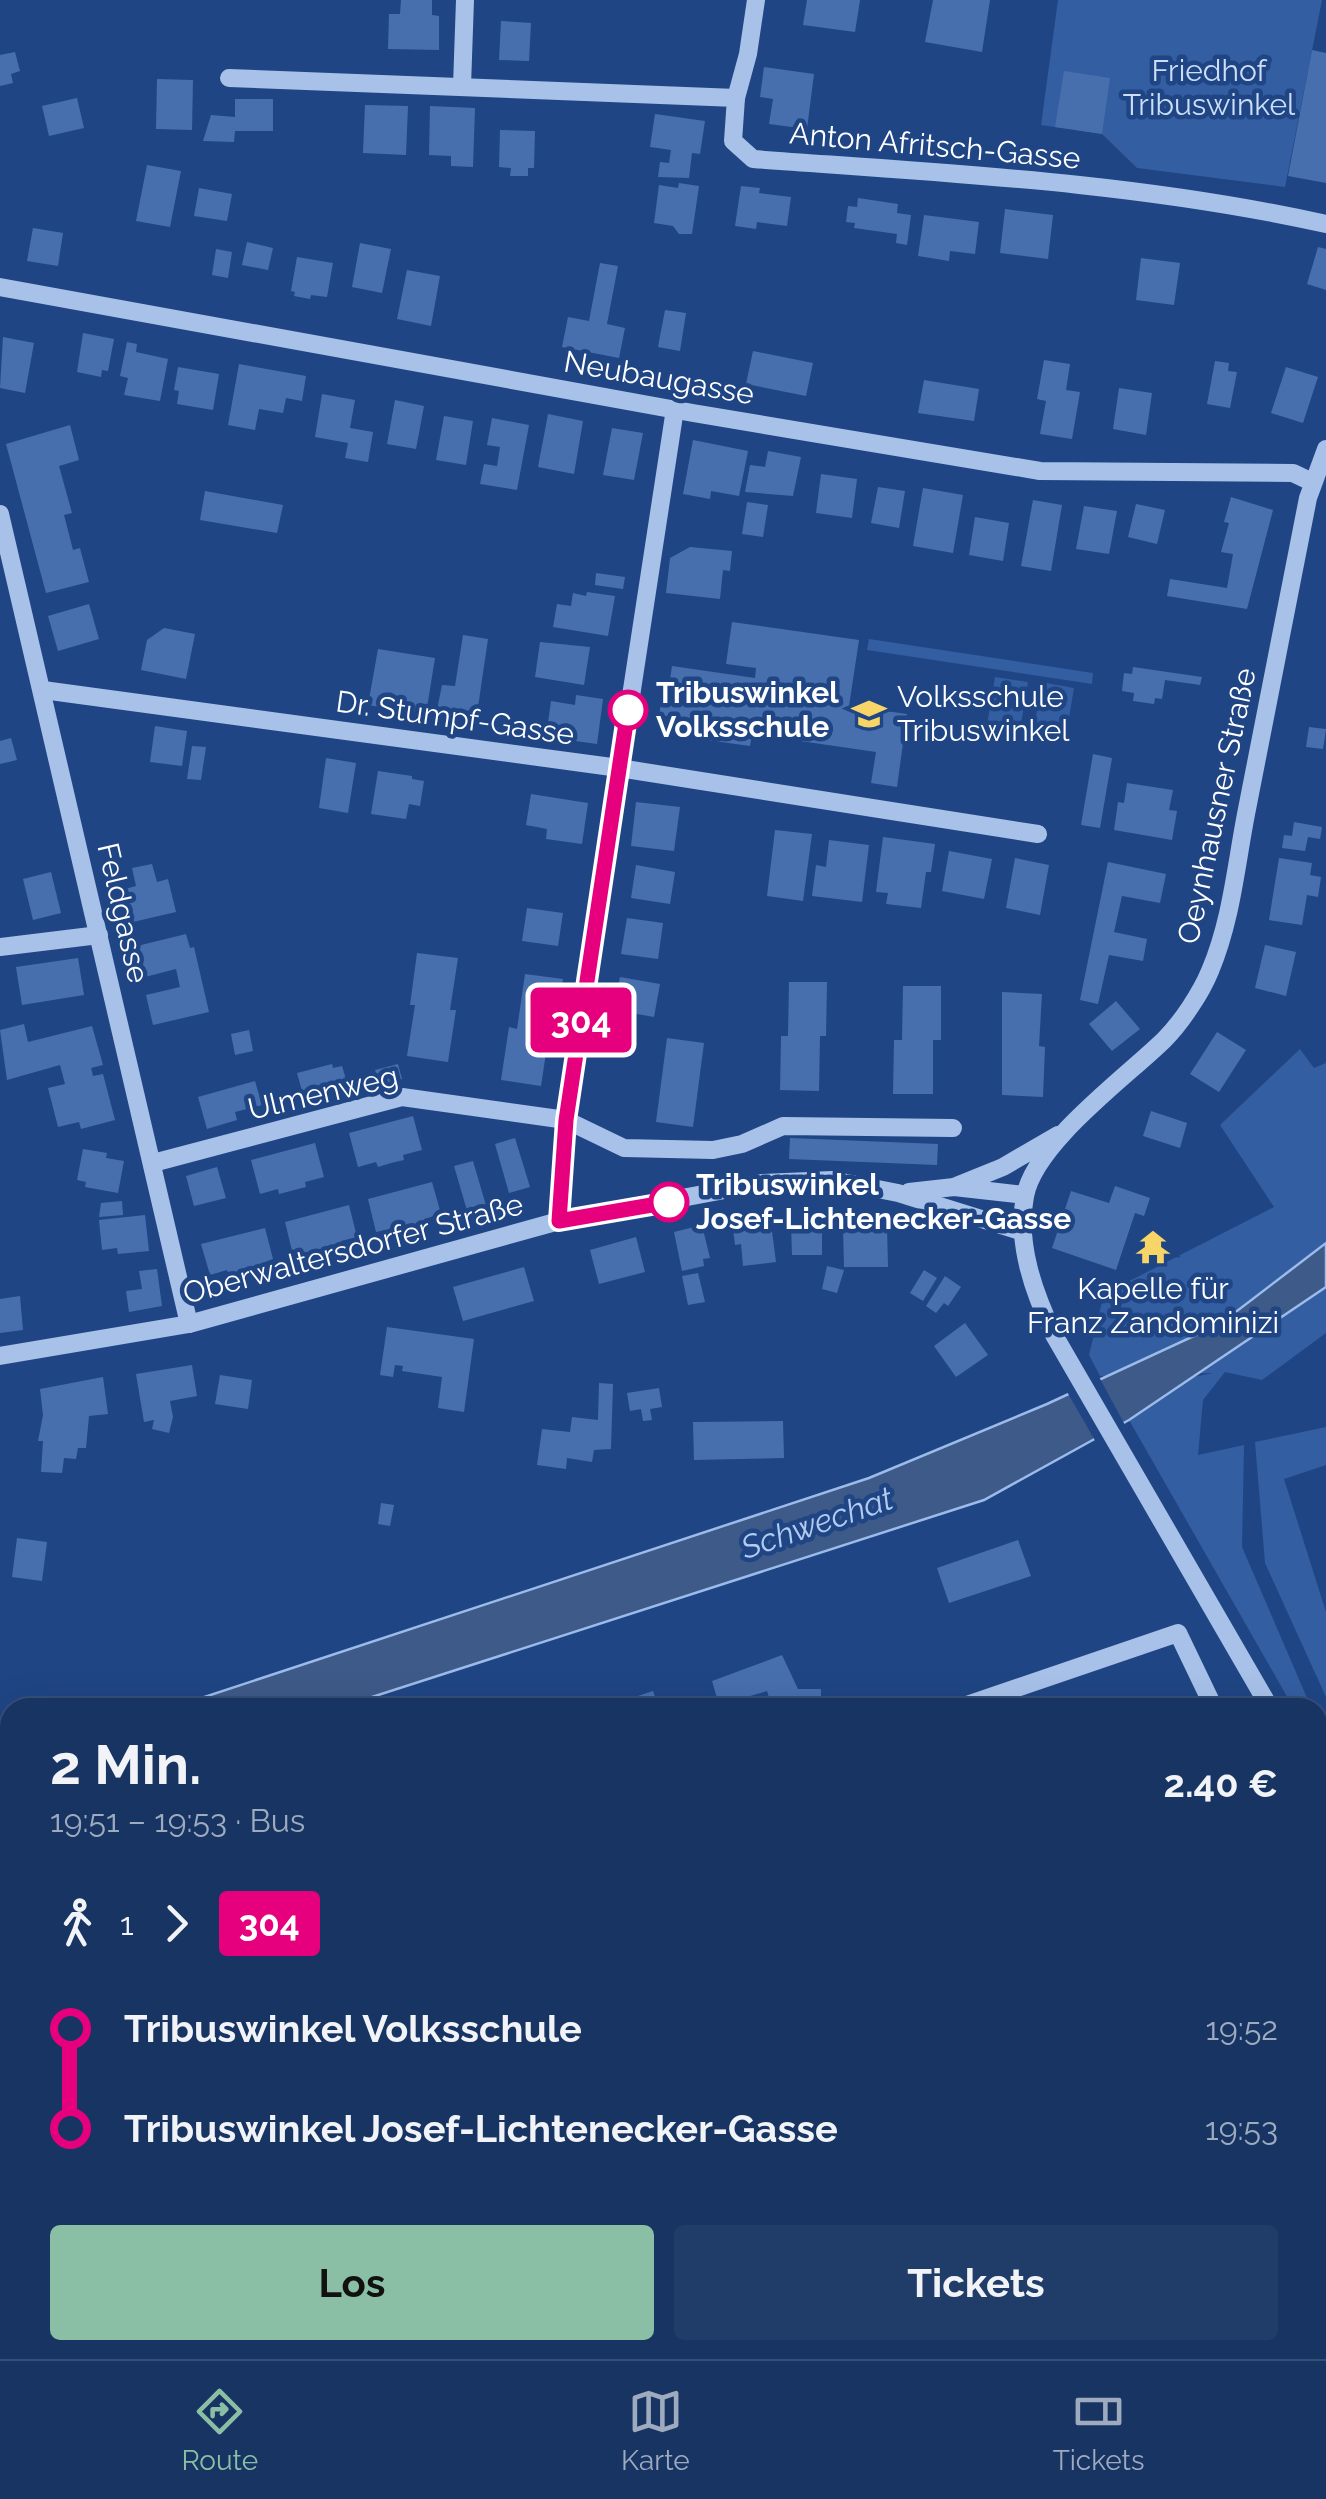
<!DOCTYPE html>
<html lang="de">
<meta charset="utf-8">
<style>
body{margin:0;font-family:Raleway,sans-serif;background:#203c69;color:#f1f3f6;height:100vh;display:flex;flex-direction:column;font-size:38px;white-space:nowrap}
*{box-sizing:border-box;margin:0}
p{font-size:32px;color:#9eaabe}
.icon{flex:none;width:55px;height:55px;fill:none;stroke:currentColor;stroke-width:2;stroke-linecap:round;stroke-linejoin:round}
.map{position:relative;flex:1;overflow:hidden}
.details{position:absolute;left:0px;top:1698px;width:1328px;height:662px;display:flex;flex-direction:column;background:#173463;border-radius:30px 30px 0 0;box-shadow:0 10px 40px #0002,0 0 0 2px #364f78}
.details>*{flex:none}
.badge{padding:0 20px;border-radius:8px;font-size:35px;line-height:65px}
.map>.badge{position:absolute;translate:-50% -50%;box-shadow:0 0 0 5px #fff}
.legs{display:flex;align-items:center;gap:15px;height:110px;padding:0 50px;font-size:32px}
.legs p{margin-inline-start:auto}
.summary{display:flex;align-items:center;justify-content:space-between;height:170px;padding:0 50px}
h1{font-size:55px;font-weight:700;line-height:75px}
.action{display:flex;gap:20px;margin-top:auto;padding:20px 50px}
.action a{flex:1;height:115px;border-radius:10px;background:#8abfa5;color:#111;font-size:40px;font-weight:700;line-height:115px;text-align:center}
.action a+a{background:#203c69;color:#f1f3f6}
ul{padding:0 50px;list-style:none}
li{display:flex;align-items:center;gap:35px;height:100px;font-size:38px}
li i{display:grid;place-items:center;width:15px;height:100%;margin:0 12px;background:currentColor}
li i::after{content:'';width:25px;height:25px;margin:-12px;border:8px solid;border-radius:50%;background:#173463}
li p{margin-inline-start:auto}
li:first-child i{background:linear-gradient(#0000 50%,currentColor 0)}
li:last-child i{background:linear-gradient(currentColor 50%,#0000 0)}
.dock{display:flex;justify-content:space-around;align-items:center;height:140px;border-top:2px solid #364f78;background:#173463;font-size:28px;color:#9eaabe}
.dock a{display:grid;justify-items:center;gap:5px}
.dock .on{color:#8abfa5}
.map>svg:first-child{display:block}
</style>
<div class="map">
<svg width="1326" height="2359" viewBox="0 0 1326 2359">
<rect width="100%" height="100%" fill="#1f4584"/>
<g fill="#335ea1">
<path d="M1058,0H1322L1285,187L1137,168L1102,134L1041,125Z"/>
<path d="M869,639L1093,673L1092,684L867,650Z"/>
<path d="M995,677L1028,682L1020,730L987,725Z"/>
<path d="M1041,682L1074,688L1066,736L1034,731Z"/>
<path d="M1300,1049L1314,1068L1326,1063V1333L1262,1380L1225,1372L1203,1400L1198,1455L1244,1445L1242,1547L1311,1707H1293L1129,1420L1193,1377L1213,1373L1100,1376L1089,1355L1104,1294L1274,1207L1220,1125Z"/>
<path d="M1326,1427V1465L1284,1479L1326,1612V1697L1265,1563L1255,1442Z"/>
<path d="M0,1932L10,1958V2326L0,2334Z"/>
</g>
<path fill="#3e5a88" stroke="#9bbbeb" stroke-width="2.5" d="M1326,1243V1287L1129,1420L984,1500L341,1707L171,1708L869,1478L1047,1404L1220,1324Z"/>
<path fill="#1f4584" d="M1098,1375L1126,1427L1097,1444L1066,1390Z"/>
<g fill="#486fad">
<path d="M401,0H432V15L439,16V50L388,49L389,14H400Z"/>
<path d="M807,0H860L855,32L803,25Z"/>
<path d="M933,0H990L982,52L925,42Z"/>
<path d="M501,21L531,23L529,61L499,60Z"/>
<path d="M1312,50L1326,53V183L1288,176Z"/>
<path d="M15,52L20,71L11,74L13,83L0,86V55Z"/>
<path d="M764,67L814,74L807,129L769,124L773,99L760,97Z"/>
<path d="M1064,71L1110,78L1102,134L1055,127Z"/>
<path d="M157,79L193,80L192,130L156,129Z"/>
<path d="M77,98L84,128L49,136L42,106Z"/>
<path d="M235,99H273V131H235L234,142L203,141L211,115L235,117Z"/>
<path d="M365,105L408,106L406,155L363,153Z"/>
<path d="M430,106L475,108L473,167L451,166V156L429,155Z"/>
<path d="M655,114L705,121L700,154L692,153L689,178L658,177L660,162L669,163L671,150L650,147Z"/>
<path d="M500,130L535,131L534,168H528V176H510L511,168L499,167Z"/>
<path d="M147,165L181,171L170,227L136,221Z"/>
<path d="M679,183L699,186L692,234H679L673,226L654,223L659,185L678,188Z"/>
<path d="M741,186L760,188L759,193L791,197L787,226L757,222L756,229L735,226Z"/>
<path d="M199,188L232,194L227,221L194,216Z"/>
<path d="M858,198L898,204L897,213L911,215L907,245L896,243L897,234L854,228L855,223L846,222L848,206L857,207Z"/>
<path d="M1005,209L1053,215L1048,259L1000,253Z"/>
<path d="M924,215L979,222L975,254L950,251L949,261L918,256Z"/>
<path d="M33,228L63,233L58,266L27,261Z"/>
<path d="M247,242L273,248L268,270L242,265Z"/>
<path d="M360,243L391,249L382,293L352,287Z"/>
<path d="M1318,247L1326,249V290L1307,284Z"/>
<path d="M216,249L232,252L228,278L212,275Z"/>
<path d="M297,257L333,263L327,297L311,295L310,299L294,296L295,292L291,291Z"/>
<path d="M1141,258L1180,263L1174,305L1136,300Z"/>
<path d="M600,263L618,266L607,324L625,328L619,358L562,347L568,317L589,321Z"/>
<path d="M407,270L440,276L431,326L397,319Z"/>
<path d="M665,310L686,313L680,351L658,347Z"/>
<path d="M83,333L114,339L108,371L102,370L101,377L77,372Z"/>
<path d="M3,337L34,343L25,393L0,388Z"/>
<path d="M127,342L137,344L136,352L168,359L160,401L124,395L128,378L120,376Z"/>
<path d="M753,351L813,363L806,396L746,384Z"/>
<path d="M1044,360L1070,364L1066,390L1080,392L1072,439L1040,434L1046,401L1037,399Z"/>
<path d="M1215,361L1229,363L1228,371L1237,372L1230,408L1207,404Z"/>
<path d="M239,364L306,376L302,401L286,398L283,413L259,409L255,430L228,425Z"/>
<path d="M178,367L219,374L213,410L177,404L179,391L174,390Z"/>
<path d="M1286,367L1318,377L1303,423L1271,413Z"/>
<path d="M924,380L979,389L974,421L918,413Z"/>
<path d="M1119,388L1152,393L1146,435L1113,429Z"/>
<path d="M322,394L355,400L350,428L373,432L368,462L345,458L348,443L315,437Z"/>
<path d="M395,400L424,406L416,449L387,444Z"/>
<path d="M548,414L583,421L574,474L538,467Z"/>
<path d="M444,416L473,421L466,465L436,460Z"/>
<path d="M492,418L529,425L517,490L480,484L484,464L497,466L500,447L487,445Z"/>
<path d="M70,425L79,460L59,466L72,513L64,515L73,550L80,548L89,582L46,593L6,444Z"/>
<path d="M612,428L643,433L634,480L603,475Z"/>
<path d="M693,440L748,451L739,496L711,491L710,499L683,494Z"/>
<path d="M768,451L801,457L793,496L745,492L750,465L765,467Z"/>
<path d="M821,474L857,479L852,518L816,513Z"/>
<path d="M878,487L905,491L899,528L871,523Z"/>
<path d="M923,488L963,495L953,553L913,546Z"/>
<path d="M205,491L283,505L277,533L200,520Z"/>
<path d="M1231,497L1273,510L1247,609L1167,596L1170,579L1227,588L1233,554L1221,552L1229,523L1224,522Z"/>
<path d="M1033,500L1062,505L1051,571L1021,566Z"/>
<path d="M747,502L768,505L763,537L742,534Z"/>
<path d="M1136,504L1165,510L1157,544L1128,537Z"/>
<path d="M1084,506L1117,511L1109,554L1076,549Z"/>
<path d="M975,517L1009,523L1003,561L969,555Z"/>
<path d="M690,547L732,551L730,571L723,570L720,599L666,593L670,558Z"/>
<path d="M596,573L625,577L623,589L595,585Z"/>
<path d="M587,592L615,596L608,636L553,627L557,604L571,606L573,593L586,596Z"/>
<path d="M89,604L99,639L58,651L48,616Z"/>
<path d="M732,622L859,640L849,706L907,714L897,787L871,783L876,752L752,734L750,746L685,737L687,719L659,715L664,685L669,686L672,666L755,678L756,668L726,664Z"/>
<path d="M164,628L195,634L186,679L141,670L147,640Z"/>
<path d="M463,635L488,639L477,714L437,710L442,685L455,686Z"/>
<path d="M540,642L590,647L584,685L535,677Z"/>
<path d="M378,649L435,658L426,714L368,705Z"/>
<path d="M1133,667L1202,677L1200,685L1165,680L1162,699L1155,698L1154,704L1133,701L1134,693L1122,691L1124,673L1132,674Z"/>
<path d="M576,695L603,699L597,744L546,737L551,701L575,705Z"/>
<path d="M155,726L187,731L182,766L150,762Z"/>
<path d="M1309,727L1326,729L1323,749L1306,747Z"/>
<path d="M11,738L17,760L0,764V741Z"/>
<path d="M192,746L206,747L201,780L187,779Z"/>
<path d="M1093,754L1112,758L1100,828L1081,825Z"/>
<path d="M326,758L356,763L348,813L319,808Z"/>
<path d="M378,771L412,776V779L424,781L420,806L409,804L406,819L371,814Z"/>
<path d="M1127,783L1173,790L1169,810L1177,811L1172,840L1114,830L1118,802L1124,803Z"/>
<path d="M531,794L588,803L582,844L546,839L547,829L526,825Z"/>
<path d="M636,802L680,807L674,851L631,846Z"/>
<path d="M1294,822L1322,827L1320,839L1308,837L1305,851L1282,848L1284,835L1292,836Z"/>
<path d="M775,830L812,834L803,901L767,896Z"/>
<path d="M883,837L935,844L931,872H926L921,908L886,904L888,893L876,892Z"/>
<path d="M829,840L869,845L862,902L812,896L816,865L826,867Z"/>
<path d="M949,851L992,859L984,899L942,891Z"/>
<path d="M1015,858L1049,865L1040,915L1006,908Z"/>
<path d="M1279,858L1312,863L1310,875L1321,877L1318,897L1307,895L1302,925L1269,920Z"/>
<path d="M1108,862L1166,874L1160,903L1122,896L1114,932L1147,939L1143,961L1109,955L1098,1004L1080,1000Z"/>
<path d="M152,864L157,882L168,879L176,912L133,922L125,889L136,886L132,868Z"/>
<path d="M636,865L675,872L670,904L631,898Z"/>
<path d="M51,872L61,913L33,920L23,879Z"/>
<path d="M527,908L563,913L558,946L522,941Z"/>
<path d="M627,918L663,923L658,959L621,954Z"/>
<path d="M186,934L190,948L194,947L209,1012L153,1025L146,995L180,987L176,969L145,977L137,946Z"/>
<path d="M1265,945L1296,952L1286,996L1255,988Z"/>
<path d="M417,953L458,958L450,1010H456L448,1062L407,1056L415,1005H410Z"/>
<path d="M78,958L84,995L22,1005L16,967Z"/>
<path d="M525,974L563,979L555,1034L549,1033L541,1086L501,1080L509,1027L517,1029Z"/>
<path d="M620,977L660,984L654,1017L614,1010Z"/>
<path d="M789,982H827L826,1036H820L819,1091L780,1090L781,1036H788Z"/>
<path d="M903,986H941V1040H933V1094H893L894,1040H902Z"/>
<path d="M1002,992L1042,994L1039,1046L1045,1047L1043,1097L1002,1095Z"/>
<path d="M1116,1001L1140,1029L1112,1051L1089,1024Z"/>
<path d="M24,1024L28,1042L92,1026L103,1065L91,1068L93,1076L103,1074L115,1120L81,1129L79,1122L58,1127L48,1088L65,1084L60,1065L7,1080L0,1030Z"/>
<path d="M249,1030L253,1051L235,1055L231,1034Z"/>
<path d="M1217,1032L1246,1050L1219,1092L1190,1074Z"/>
<path d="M667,1038L704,1043L693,1127L656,1122Z"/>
<path d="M332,1064L333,1068L342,1066L348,1086L334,1089L336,1097L306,1105L297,1073Z"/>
<path d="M398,1064L402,1079L380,1085L375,1070Z"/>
<path d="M255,1081L262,1105L235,1112L237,1120L207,1129L198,1097Z"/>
<path d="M1151,1111L1187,1123L1180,1148L1143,1136Z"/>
<path d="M413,1116L422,1150L403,1155L404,1160L391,1163L378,1167L376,1162L358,1167L349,1133Z"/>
<path d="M515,1138L530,1187L509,1193L495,1144Z"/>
<path d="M790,1138L938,1144L937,1165L789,1159Z"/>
<path d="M315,1143L324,1177L305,1182L306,1187L279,1194L278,1189L260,1194L251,1160Z"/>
<path d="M83,1149L107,1153L106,1158L124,1161L118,1193L85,1187L86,1182L77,1180Z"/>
<path d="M473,1161L487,1209L468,1214L454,1166Z"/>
<path d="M217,1167L226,1198L194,1206L186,1176Z"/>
<path d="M432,1182L441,1214L424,1219L425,1222L376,1232L368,1199Z"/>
<path d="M1115,1186L1150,1198L1144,1216L1135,1213L1116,1270L1052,1248L1071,1191L1109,1203Z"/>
<path d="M122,1201L123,1215L99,1217L101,1203Z"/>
<path d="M349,1205L357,1237L341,1241L342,1245L293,1255L285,1222Z"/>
<path d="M145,1215L149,1251L118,1254L117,1248L102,1250L99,1220Z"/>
<path d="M770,1216L776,1262L743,1266L741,1244L735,1245L732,1221Z"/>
<path d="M791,1224H822V1255H792Z"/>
<path d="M702,1225L710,1258L703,1259L704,1266L682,1271L674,1232Z"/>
<path d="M887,1226L888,1267H844L843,1227Z"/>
<path d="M265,1228L273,1259L229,1275L227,1270L210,1275L201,1244Z"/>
<path d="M636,1237L645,1272L599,1284L590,1250Z"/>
<path d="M827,1266L844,1270L837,1293L822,1289Z"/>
<path d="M524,1267L534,1301L463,1321L453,1287Z"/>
<path d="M157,1269L162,1306L129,1312L126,1291L142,1289L139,1271Z"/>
<path d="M924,1270L937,1278L923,1301L910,1293Z"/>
<path d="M698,1273L705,1302L688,1305L682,1276Z"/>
<path d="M945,1276L961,1287L948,1306L944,1303L936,1313L926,1306Z"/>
<path d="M20,1296L23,1330L0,1333V1299Z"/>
<path d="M965,1323L988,1355L956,1377L934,1346Z"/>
<path d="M387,1327L474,1339L464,1412L438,1408L442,1377L402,1371L403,1366L395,1365L393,1377L380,1375Z"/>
<path d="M192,1365L197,1396L170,1401L173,1417L169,1433L152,1429L154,1420L144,1422L136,1374Z"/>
<path d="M220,1375L252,1380L248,1409L215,1404Z"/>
<path d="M103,1377L108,1414L89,1416L86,1448H78L76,1459L64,1458L62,1473L41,1472L43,1441H38L43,1415L40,1389Z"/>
<path d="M599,1383L613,1384L611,1449L594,1450L592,1462L567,1458L566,1469L537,1465L542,1429L570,1432L572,1417L598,1420Z"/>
<path d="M659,1388L662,1407L650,1409L652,1420L643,1421L641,1409L630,1411L627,1393Z"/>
<path d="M783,1421L784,1458L694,1460L693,1422Z"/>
<path d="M381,1503L394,1505L390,1526L378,1524Z"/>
<path d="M17,1538L47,1542L42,1581L12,1577Z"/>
<path d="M1018,1540L1031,1576L949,1603L937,1568Z"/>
<path d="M782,1655L798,1689H821V1708H772L767,1691L719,1705L712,1681Z"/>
<path d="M653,1691L659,1708H635L632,1698Z"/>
<path d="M1318,1917L1326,1918V1994L1321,2023H1318Z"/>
</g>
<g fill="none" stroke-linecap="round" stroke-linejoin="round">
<g stroke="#a7c1e9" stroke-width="18">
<path d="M229,78L736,98L733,141L753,159C944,173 1138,182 1326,224"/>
<path d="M462,86L465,0"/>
<path d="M736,98L748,54L756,0"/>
<path d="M0,287L693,413L1040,471L1293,473L1312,482"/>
<path d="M0,514L189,1324"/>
<path d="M43,690L619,768L1038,834"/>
<path d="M0,947L99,935"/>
<path d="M153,1163L402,1097L566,1120L624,1148L713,1150L742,1144L783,1126L953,1128"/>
<path d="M956,1186L1003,1167L1058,1135"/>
<path d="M909,1192L954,1187L1025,1195"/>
<path d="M559,1221L566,1120L675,409"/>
<path d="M0,1356L189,1324L559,1221L762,1183L832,1180L898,1193L1023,1232"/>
<path d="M958,1708L1178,1633L1214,1708"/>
<path d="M1270,1708L1054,1335C1034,1293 1016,1244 1025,1196C1035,1143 1125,1078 1164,1040C1181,1023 1201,993 1210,971C1232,919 1236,864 1247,809C1267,705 1288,602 1308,498L1326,449"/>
<path d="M1318,1789L1326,1804"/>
<path d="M0,1872L10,1868"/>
<path d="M889,2359L895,2350"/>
</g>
</g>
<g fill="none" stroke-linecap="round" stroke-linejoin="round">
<g stroke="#fff" stroke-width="22">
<path id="line-1" d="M628,710L566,1120L559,1221L669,1202"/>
</g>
<use href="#line-1" stroke="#e6007e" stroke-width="15"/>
</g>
<defs>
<g id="school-bare" transform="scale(2.7)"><path d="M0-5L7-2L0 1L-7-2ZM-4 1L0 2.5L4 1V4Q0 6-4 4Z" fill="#f7d667" stroke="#1f4584" stroke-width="2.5" paint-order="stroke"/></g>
<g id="temple-bare" transform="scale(2.7)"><path d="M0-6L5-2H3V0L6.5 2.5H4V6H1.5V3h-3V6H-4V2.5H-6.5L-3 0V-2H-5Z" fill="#f7d667" stroke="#1f4584" stroke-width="2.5" paint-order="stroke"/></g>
</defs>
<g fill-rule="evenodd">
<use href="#school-bare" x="869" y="714"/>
<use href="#temple-bare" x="1153" y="1247"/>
</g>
<g fill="#fff" stroke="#e6007e" stroke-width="5">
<circle cx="628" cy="710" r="18"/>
<circle cx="669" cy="1202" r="18"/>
</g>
<g text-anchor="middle" stroke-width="9" stroke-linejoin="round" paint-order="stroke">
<g font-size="30" fill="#cbddf7" stroke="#1f4584">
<text x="1209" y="81">Friedhof<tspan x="1209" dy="34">Tribuswinkel</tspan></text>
</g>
<g font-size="30" fill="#fff" stroke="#1f4584">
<text transform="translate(935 146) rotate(5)" y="10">Anton Afritsch-Gasse</text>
<text transform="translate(659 378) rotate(10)" y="10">Neubaugasse</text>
<text transform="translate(455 718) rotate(8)" y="10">Dr. Stumpf-Gasse</text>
<text transform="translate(1217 806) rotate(-78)" y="10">Oeynhausner Straße</text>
<text transform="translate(123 913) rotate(77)" y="10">Feldgasse</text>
<text transform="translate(323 1093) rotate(-13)" y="10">Ulmenweg</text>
<text transform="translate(353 1249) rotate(-15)" y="10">Oberwaltersdorfer Straße</text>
</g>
<g font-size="30" font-weight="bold" fill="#fff" stroke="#1f4584" text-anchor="start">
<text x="656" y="703">Tribuswinkel<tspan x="656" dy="34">Volksschule</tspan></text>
<text x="696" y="1195">Tribuswinkel<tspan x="696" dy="34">Josef-Lichtenecker-Gasse</tspan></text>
</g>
<g font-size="30" fill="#fff" stroke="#1f4584" text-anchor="start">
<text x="897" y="707">Volksschule<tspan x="897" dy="34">Tribuswinkel</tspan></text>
<text x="1153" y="1299" text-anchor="middle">Kapelle für<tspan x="1153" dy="34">Franz Zandominizi</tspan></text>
</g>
<g font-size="32" font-style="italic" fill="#b2cbf1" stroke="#1f4584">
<text transform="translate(817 1523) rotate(-19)" y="11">Schwechat</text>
</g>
</g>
</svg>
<b class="badge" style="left:581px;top:1020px;background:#e6007e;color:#fff">304</b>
<section class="details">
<div class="summary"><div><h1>2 Min.</h1><p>19:51 – 19:53 · Bus</p></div><b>2.40 €</b></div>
<div class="legs"><svg class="icon" aria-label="walk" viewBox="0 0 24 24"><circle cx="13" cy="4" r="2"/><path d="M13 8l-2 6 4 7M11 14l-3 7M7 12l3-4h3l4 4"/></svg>1<svg class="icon" aria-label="forward" viewBox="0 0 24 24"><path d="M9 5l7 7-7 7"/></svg><b class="badge" style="background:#e6007e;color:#fff">304</b></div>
<ul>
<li><i style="color:#e6007e"></i><b>Tribuswinkel Volksschule</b><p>19:52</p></li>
<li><i style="color:#e6007e"></i><b>Tribuswinkel Josef-Lichtenecker-Gasse</b><p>19:53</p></li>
</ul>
<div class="action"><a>Los</a><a>Tickets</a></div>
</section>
</div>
<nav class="dock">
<a class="on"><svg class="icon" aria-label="directions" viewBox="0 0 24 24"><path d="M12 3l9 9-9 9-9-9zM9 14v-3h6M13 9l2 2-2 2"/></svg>Route</a>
<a><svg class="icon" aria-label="map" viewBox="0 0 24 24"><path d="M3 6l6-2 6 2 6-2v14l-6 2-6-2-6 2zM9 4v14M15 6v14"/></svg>Karte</a>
<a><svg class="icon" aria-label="tickets" viewBox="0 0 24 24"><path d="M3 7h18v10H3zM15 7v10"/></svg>Tickets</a>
</nav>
